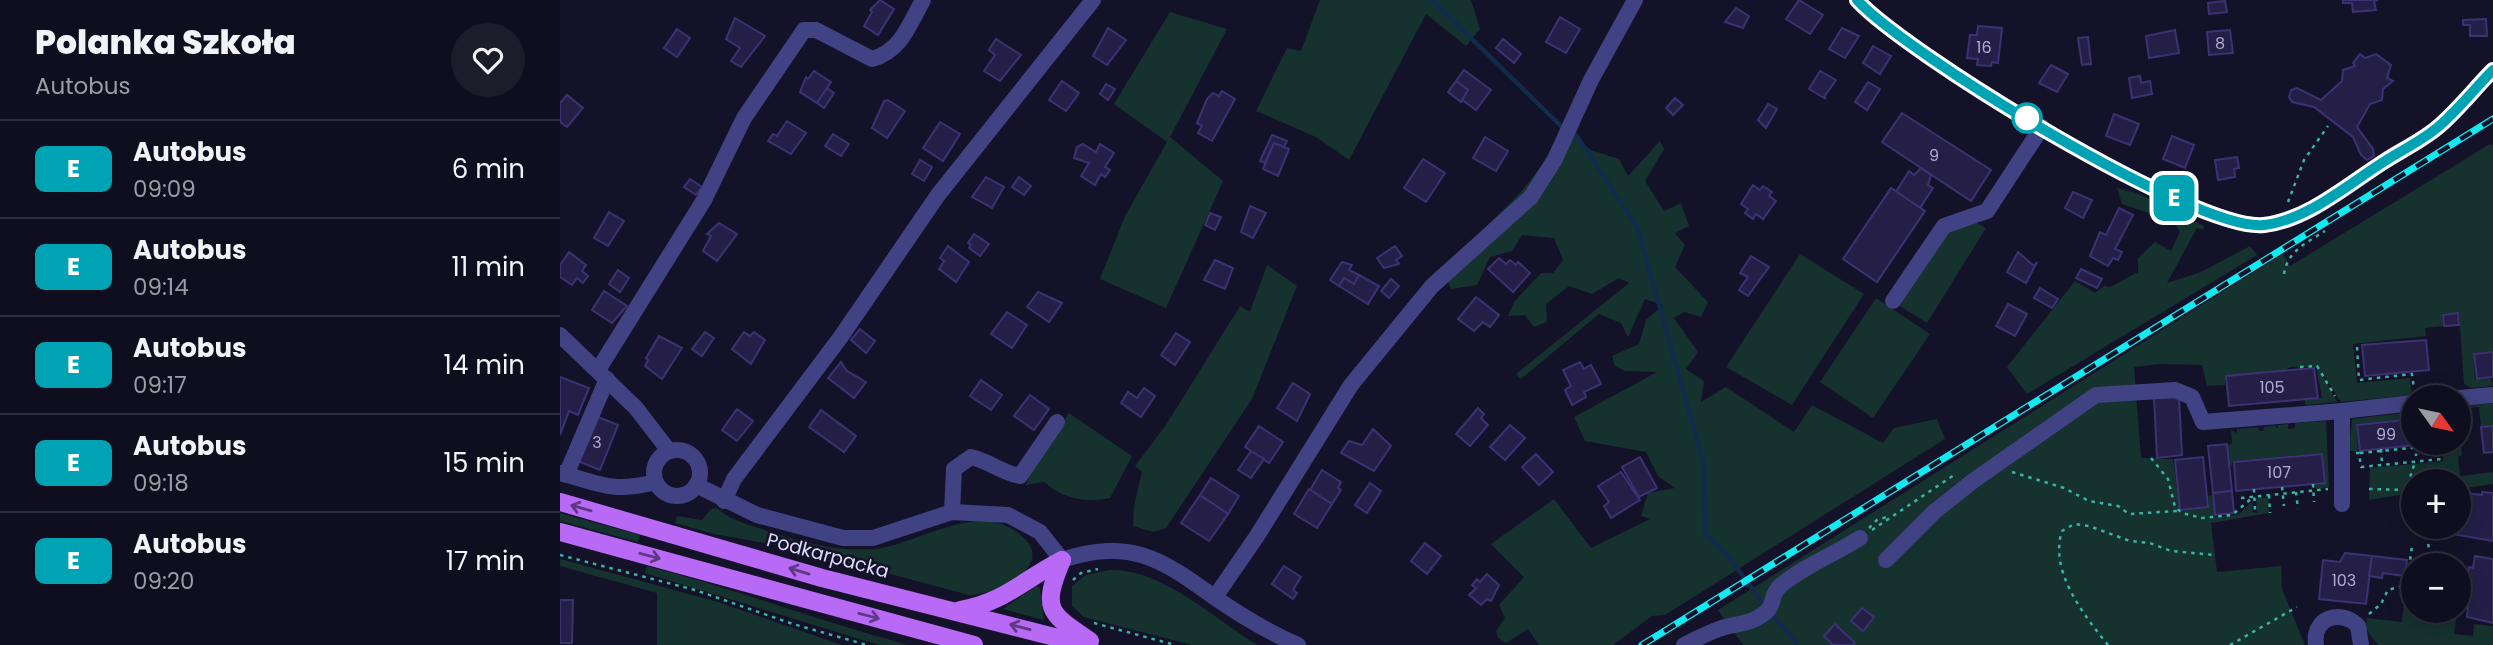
<!DOCTYPE html>
<html lang="pl">
<meta charset="utf-8">
<style>
body{margin:0;font-family:Poppins,sans-serif;background:#1d1c2b;color:#f1f3f6;height:100vh;display:flex;flex-direction:column;font-size:26px;white-space:nowrap}
*{box-sizing:border-box;margin:0}
p{font-size:23px;color:#9b9ca4}
.icon{flex:none;width:38px;height:38px;fill:none;stroke:currentColor;stroke-width:2;stroke-linecap:round;stroke-linejoin:round}
.map{position:relative;flex:1;overflow:hidden}
.sheet{display:flex;flex-direction:column;background:#0f0e1e;width:560px}
.sheet>*{flex:none}
.badge{padding:0 14px;border-radius:10px;font-size:24px;line-height:46px}
.needle{width:46px;rotate:123deg}
.tools{position:absolute;left:1841px;top:385px;display:grid;gap:14px}
.tools a{display:grid;place-items:center;width:70px;height:70px;border-radius:50%;background:#0f0e1e;box-shadow:0 4px 18px #0003,0 0 0 2px #2f2e3c;font-size:35px}
.map>.badge{position:absolute;translate:-50% -50%;box-shadow:0 0 0 4px #fff}
.round{display:grid;place-items:center;flex:none;width:74px;height:74px;border-radius:37px;background:#1d1c2b}
.summary{display:flex;align-items:center;justify-content:space-between;height:119px;padding:0 35px}
h1{font-size:33px;font-weight:800;line-height:52px}
ul{padding:0;list-style:none}
li{display:flex;align-items:center;gap:21px;height:98px;padding:0 35px;border-top:2px solid #2f2e3c}
li div{flex:1}
li b{display:block;font-size:26px}
li em{font-style:normal}
li .badge{min-width:77px;font-weight:700;text-align:center}
main{display:flex;flex:1;min-height:0}
.map>svg:first-child{display:block}
</style>
<main>
<section class="sheet">
<div class="summary"><div><h1>Polanka Szkoła</h1><p>Autobus</p></div><a class="round"><svg class="icon" aria-label="heart" viewBox="0 0 24 24"><path d="M12 20l-8-8c-3-5 5-10 8-4 3-6 11-1 8 4z"/></svg></a></div>
<ul>
<li><span class="badge" style="background:#00a3b4;color:#fff">E</span><div><b>Autobus</b><p>09:09</p></div><em>6 min</em></li>
<li><span class="badge" style="background:#00a3b4;color:#fff">E</span><div><b>Autobus</b><p>09:14</p></div><em>11 min</em></li>
<li><span class="badge" style="background:#00a3b4;color:#fff">E</span><div><b>Autobus</b><p>09:17</p></div><em>14 min</em></li>
<li><span class="badge" style="background:#00a3b4;color:#fff">E</span><div><b>Autobus</b><p>09:18</p></div><em>15 min</em></li>
<li><span class="badge" style="background:#00a3b4;color:#fff">E</span><div><b>Autobus</b><p>09:20</p></div><em>17 min</em></li>
</ul>
</section>
<div class="map">
<svg width="1933" height="645" viewBox="0 0 1933 645">
<rect width="100%" height="100%" fill="#141228"/>
<g fill="#15322f">
<path d="M760,0H911L920,29L906,46L866,14L789,160L756,137L696,111L727,48L741,51Z"/>
<path d="M610,12L667,29L610,137L663,181L606,308L540,279L565,216L607,142L554,104Z"/>
<path d="M1008,132L1031,150L1059,159L1068,176L1100,141L1104,149L1085,181L1104,211L1121,203L1129,226L1115,233L1125,245L1115,267L1148,302L1141,317L1124,312L1114,318L1138,352L1126,369L1144,381L1141,402L1166,387L1234,432L1252,405L1323,443L1334,428L1377,419L1385,439L1105,615L1092,616L1053,645H979L968,629L946,643L938,638L936,631L945,618L939,605L964,577L931,544L994,499L1031,548L1090,519L1081,516L1088,493L1115,488L1098,476L1086,452L1025,441L1014,417L1097,372L1065,371L1055,366L1052,356L1079,344L1086,320L1103,305L1085,299L1068,337L1061,323L1039,314L961,379L956,374L1069,283L1059,278L1032,294L1009,286L986,304L987,322L974,327L965,315L948,316L954,302L981,273H993L1003,260L994,238L962,235L952,251L930,257L917,285L891,289L883,270L961,192Z"/>
<path d="M1930,144L1933,145V351L1913,353L1915,380L1931,379L1933,386L1911,388L1904,384L1899,312L1882,314L1883,326L1865,328L1866,336L1793,344L1797,383L1850,378L1852,395L1781,402L1761,371L1777,402L1745,405V400L1762,398L1756,367H1730L1725,370L1666,376L1665,385L1647,386L1642,365L1600,364L1574,367L1581,458L1613,459L1620,511L1649,508L1648,496L1652,495L1655,517L1678,515L1693,501L1692,512L1697,513L1696,498H1708L1709,513L1651,523L1657,572L1721,566L1722,589L1745,645H1183L1158,610L1723,254L1730,266Z"/>
<path d="M1557,188L1577,193L1644,226L1643,230L1637,228L1607,283L1641,272L1690,246L1697,255L1467,394L1447,367L1515,281L1535,293L1544,286L1550,287L1578,272V258L1595,242L1611,251L1620,232L1613,221L1562,204Z"/>
<path d="M1415,222L1426,228L1367,323L1338,305L1387,231Z"/>
<path d="M1240,254L1304,294L1232,405L1166,367Z"/>
<path d="M707,265L737,286L692,399L606,528L593,532L573,526L574,506L582,472L575,466L606,425L680,306L690,312Z"/>
<path d="M1316,298L1370,334L1313,418L1260,382Z"/>
<path d="M1933,403V425L1921,427L1919,407L1905,408L1906,422L1899,423L1902,455L1898,457L1900,476L1933,472V484L1899,489V481H1853V493L1809,500L1810,468L1883,461L1882,443H1899V407Z"/>
<path d="M1853,412V418L1796,424L1798,451H1789L1792,419Z"/>
<path d="M509,413L572,456L550,498C527,503 502,499 484,482L466,485L470,474Z"/>
<path d="M1766,421L1769,487L1756,489L1755,485L1766,483L1763,453L1673,461L1671,468L1668,445L1672,444L1671,430L1677,433V429L1698,427L1699,431H1703L1704,427L1715,425L1718,429V425L1728,424V429L1735,428V423Z"/>
<path d="M157,508C169,520 194,526 210,532C245,543 279,552 315,549C357,545 421,497 463,537C496,568 434,595 409,595L237,549L154,534L115,523L117,516L142,520L151,509Z"/>
<path d="M0,513L80,535L78,542L0,521Z"/>
<path d="M0,559L158,602L282,645H97V593L0,566Z"/>
<path d="M87,566C175,589 260,621 348,645H319L85,573Z"/>
<path d="M550,570C602,568 655,620 698,645H632L524,617L512,606V586L526,575Z"/>
<path d="M476,586L480,588L484,620L443,609Z"/>
<path d="M1853,588V611H1897L1894,634L1913,636L1914,624L1933,626V645H1818L1805,628L1807,618L1842,622L1845,592Z"/>
</g>
<g fill="none" stroke-linecap="round" stroke-linejoin="round">
<g stroke="#122b4c" stroke-width="4.5">
<path d="M872,0L1002,127"/>
<path d="M1016,135L1077,227L1144,464L1145,533L1171,560L1205,606"/>
<path d="M1211,613L1237,645"/>
</g>
</g>
<g fill="#251f48" stroke="#3b3273" stroke-width="2">
<path d="M320,0L334,9L318,35L304,26L312,12L310,10Z"/>
<path d="M1239,0L1263,15L1250,34L1226,19Z"/>
<path d="M1783,0H1818L1814,1L1816,10L1793,12L1792,3H1783Z"/>
<path d="M1665,1L1667,12L1649,14L1648,3Z"/>
<path d="M1176,8L1189,16L1183,28L1165,22Z"/>
<path d="M1000,17L1020,29L1006,53L986,42Z"/>
<path d="M175,18L205,36L181,67L171,61L180,48L166,39Z"/>
<path d="M1926,19L1927,36H1910V25H1903V20Z"/>
<path d="M1418,26L1442,28L1438,63L1432,62L1431,66L1417,65L1418,59L1407,58L1410,35H1417Z"/>
<path d="M548,28L566,40L547,65L533,56Z"/>
<path d="M1282,28L1299,36L1285,58L1269,49Z"/>
<path d="M117,29L130,38L117,57L104,48Z"/>
<path d="M1615,30L1619,53L1589,58L1586,36Z"/>
<path d="M1670,30L1673,53L1649,55L1647,32Z"/>
<path d="M1528,37L1531,64L1522,65L1518,38Z"/>
<path d="M436,39L461,55L440,81L424,71L435,55L429,50Z"/>
<path d="M943,39L961,54L954,63L936,48Z"/>
<path d="M1313,46L1331,56L1320,74L1303,63Z"/>
<path d="M1800,54L1805,58L1816,54L1831,65L1827,78L1833,81L1823,89L1822,100L1810,104L1797,127L1813,149L1814,156L1807,160L1801,155L1793,137L1754,107L1732,102L1729,97L1731,90L1737,88L1761,100L1782,81L1783,70L1795,66L1793,63Z"/>
<path d="M1491,65L1508,74L1497,92L1479,83Z"/>
<path d="M904,70L931,90L916,110L901,99L908,90L896,81Z"/>
<path d="M254,71L271,82L257,103L240,92L246,77L248,79Z"/>
<path d="M1260,71L1276,80L1264,97L1266,99L1249,89Z"/>
<path d="M1580,76L1581,83L1590,81L1592,94L1572,98L1569,78Z"/>
<path d="M502,81L519,93L506,111L489,100Z"/>
<path d="M896,81L908,90L901,102L888,92Z"/>
<path d="M1308,82L1320,89L1307,110L1295,102Z"/>
<path d="M546,84L555,89L548,100L540,94Z"/>
<path d="M267,88L274,93L264,108L257,103Z"/>
<path d="M662,91L675,99L652,141L638,133L642,126L637,123L647,99L653,93L659,96Z"/>
<path d="M7,95L23,108L7,127L0,122V103Z"/>
<path d="M1115,98L1123,105L1113,115L1106,108Z"/>
<path d="M328,100L345,111L327,138L312,128L324,101Z"/>
<path d="M1208,104L1217,109L1206,128L1198,120Z"/>
<path d="M1342,113L1431,170L1411,201L1322,142Z"/>
<path d="M1554,114L1579,124L1570,145L1546,136Z"/>
<path d="M227,121L246,133L231,154L208,141L213,134L217,136Z"/>
<path d="M380,122L400,134L383,161L363,148Z"/>
<path d="M273,134L289,144L281,156L265,146Z"/>
<path d="M712,135L727,141L724,147L714,143L705,163L700,161Z"/>
<path d="M1612,136L1634,145L1625,168L1603,159Z"/>
<path d="M925,137L948,151L936,171L913,158Z"/>
<path d="M714,143L729,149L718,176L703,169Z"/>
<path d="M523,144L536,152L540,144L554,153L545,167L550,170L545,177L541,174L535,185L521,176L529,163L514,158L517,147Z"/>
<path d="M1677,157L1679,168L1674,169L1675,177L1658,180L1655,160Z"/>
<path d="M863,159L885,173L866,202L844,188Z"/>
<path d="M360,160L372,167L364,181L352,174Z"/>
<path d="M1361,168L1371,175L1368,185L1373,188L1360,208L1336,192L1349,171L1354,175Z"/>
<path d="M426,177L444,187L432,208L412,197Z"/>
<path d="M459,177L471,186L464,195L452,187Z"/>
<path d="M130,179L142,187L136,195L124,187Z"/>
<path d="M1193,185L1200,190L1203,186L1212,192L1209,196L1216,201L1203,219L1196,214L1193,219L1185,213L1188,209L1181,204Z"/>
<path d="M1331,188L1365,211L1317,282L1283,259Z"/>
<path d="M1513,192L1532,200L1523,218L1505,208Z"/>
<path d="M690,206L706,213L693,238L681,232Z"/>
<path d="M1559,208L1573,215L1555,249L1562,252L1558,260L1553,258L1548,266L1530,256L1540,232L1546,235Z"/>
<path d="M49,212L64,221L48,246L34,238Z"/>
<path d="M650,213L661,217L655,230L645,225Z"/>
<path d="M159,223L177,234L157,261L143,251L151,236L147,234Z"/>
<path d="M414,234L429,244L420,256L409,248L411,245L408,243Z"/>
<path d="M388,246L409,262L396,282L379,269L384,261L380,258Z"/>
<path d="M835,246L842,256L836,260L839,264L824,268L817,258Z"/>
<path d="M9,252L26,265L22,271L28,276L23,283L17,278L12,285L0,277V265Z"/>
<path d="M1458,252L1474,266L1477,262L1466,283L1447,272Z"/>
<path d="M1191,256L1209,267L1188,296L1179,290L1188,277L1180,273Z"/>
<path d="M939,258L946,264L950,260L956,265L958,262L970,273L953,292L928,269Z"/>
<path d="M655,260L673,268L665,289L644,280Z"/>
<path d="M782,262L792,265L789,270L799,275L794,284L784,278L779,286L770,280Z"/>
<path d="M1521,269L1542,279L1537,288L1516,278Z"/>
<path d="M58,270L69,278L60,292L49,284Z"/>
<path d="M799,275L819,286L808,304L779,286L784,278L794,284Z"/>
<path d="M831,279L839,286L829,298L821,291Z"/>
<path d="M1480,288L1498,299L1492,308L1474,298Z"/>
<path d="M44,291L67,306L52,323L32,310Z"/>
<path d="M478,292L502,303L489,322L467,307Z"/>
<path d="M916,297L939,315L930,327L923,322L914,331L898,319Z"/>
<path d="M1448,304L1467,314L1455,336L1436,326Z"/>
<path d="M447,312L467,325L452,348L431,334Z"/>
<path d="M1898,313L1899,325L1884,326L1883,315Z"/>
<path d="M300,329L315,341L306,353L291,340Z"/>
<path d="M145,332L154,338L142,356L132,349Z"/>
<path d="M184,332L190,336L194,332L205,340L191,364L172,349Z"/>
<path d="M616,333L630,342L615,365L601,355Z"/>
<path d="M99,336L122,348L102,379L85,366L88,360L86,358Z"/>
<path d="M1866,340L1869,370L1805,376L1802,345Z"/>
<path d="M1933,352V377L1917,379L1914,354Z"/>
<path d="M281,362L287,371L306,382L294,398L268,378Z"/>
<path d="M1020,362L1024,369L1031,365L1041,384L1024,392L1026,397L1012,405L1005,390L1011,386L1003,370Z"/>
<path d="M1754,368L1758,398L1669,406L1666,376Z"/>
<path d="M0,377L29,388L18,415L9,411L0,435Z"/>
<path d="M421,380L442,395L431,410L410,396Z"/>
<path d="M733,383L750,394L737,421L717,408Z"/>
<path d="M584,388L595,396L581,417L561,403L568,392L577,398Z"/>
<path d="M470,395L489,409L474,430L454,416Z"/>
<path d="M1619,397L1622,455L1597,458L1594,398Z"/>
<path d="M918,408L924,414L921,418L928,425L910,446L896,434Z"/>
<path d="M177,409L193,421L177,441L162,430Z"/>
<path d="M261,410L296,436L284,452L249,427Z"/>
<path d="M33,415L58,425L40,470L15,460Z"/>
<path d="M1853,419V443H1875L1800,451L1797,425Z"/>
<path d="M950,425L965,438L945,460L930,447Z"/>
<path d="M699,426L723,442L709,463L685,447Z"/>
<path d="M1933,426V452L1924,453L1921,427Z"/>
<path d="M813,429L831,446L814,471L781,453L789,441L802,445Z"/>
<path d="M1667,444L1672,491L1653,493L1648,446Z"/>
<path d="M691,451L704,459L691,478L678,470Z"/>
<path d="M976,454L993,472L979,485L962,467Z"/>
<path d="M1762,454L1765,483L1676,491L1674,462Z"/>
<path d="M1080,457L1097,488L1079,497L1062,467Z"/>
<path d="M1643,457L1648,507L1620,510L1615,460Z"/>
<path d="M762,470L781,482L778,488L781,490L772,504L750,490Z"/>
<path d="M1061,472L1080,500L1051,518L1044,506L1049,502L1038,486Z"/>
<path d="M651,478L679,496L668,514L640,495Z"/>
<path d="M810,483L821,491L807,513L795,505Z"/>
<path d="M749,489L772,504L757,528L734,514Z"/>
<path d="M1672,491L1674,513L1655,515L1653,493Z"/>
<path d="M1922,492L1933,493V541L1869,530L1870,527H1899V499L1906,500V493L1922,495Z"/>
<path d="M640,495L668,514L649,541L621,523Z"/>
<path d="M865,543L881,556L867,574L851,561Z"/>
<path d="M1785,553L1812,556L1806,604L1759,599L1763,560L1780,562Z"/>
<path d="M1812,556L1847,560L1845,576L1823,573L1822,578L1809,576Z"/>
<path d="M1915,556L1933,559V623L1907,617L1908,607L1900,608L1909,567L1913,568Z"/>
<path d="M724,566L741,577L733,590L737,593L733,599L712,584Z"/>
<path d="M927,574L939,585L931,601L927,599L921,605L909,595L916,588L912,585L917,579L920,582Z"/>
<path d="M0,600H13L12,643H0Z"/>
<path d="M1302,608L1314,617L1303,631L1291,621Z"/>
<path d="M1275,624L1295,643L1293,645H1273L1264,636Z"/>
</g>
<g fill="none" stroke-linecap="round" stroke-linejoin="round">
<g stroke="#38b4a5" stroke-width="2.5" stroke-dasharray="3.5 5" stroke-linecap="butt">
<path d="M1728,202L1744,160L1768,126"/>
<path d="M1724,274C1727,251 1748,242 1765,231"/>
<path d="M1797,347L1799,380L1852,374L1854,389"/>
<path d="M1740,367L1757,366L1775,396"/>
<path d="M1856,445V456"/>
<path d="M1821,449L1822,465"/>
<path d="M1796,453H1799L1801,467L1882,459L1880,443"/>
<path d="M1800,453L1881,445"/>
<path d="M1591,458L1608,479L1615,507L1622,513L1642,518L1672,515L1692,498"/>
<path d="M1452,472L1504,488L1529,501L1558,506L1569,514L1618,511"/>
<path d="M1753,484L1754,502"/>
<path d="M1722,487L1724,506"/>
<path d="M1694,489L1695,511"/>
<path d="M1809,489L1846,490L1855,462"/>
<path d="M1736,492L1738,509"/>
<path d="M1709,495L1710,513"/>
<path d="M1681,498L1768,489"/>
<path d="M1309,528L1317,520L1330,516"/>
<path d="M1312,530L1394,475"/>
<path d="M1868,544L1873,565"/>
<path d="M0,555L135,590L233,624L307,645"/>
<path d="M513,580L521,573L538,569"/>
<path d="M1847,585L1852,545"/>
<path d="M1809,614L1821,604L1828,590L1853,583"/>
<path d="M534,623L615,645"/>
<path d="M1548,645C1523,614 1489,571 1502,531L1514,524L1529,526L1570,541L1590,543L1611,551L1655,555"/>
<path d="M1670,645L1737,607"/>
</g>
<g stroke="#404284" stroke-width="16">
<path d="M1297,0C1345,53 1638,233 1704,225C1749,220 1792,182 1829,158C1845,148 1864,139 1878,127C1898,110 1915,88 1933,70"/>
<path d="M1333,301L1384,226L1427,211L1482,127"/>
<path d="M0,335L76,408L109,451"/>
<path d="M38,370L144,200L184,118L244,30H256L312,59C341,51 349,25 363,0"/>
<path d="M1899,398L1933,395"/>
<circle cx="117" cy="473" r="23"/>
<path d="M0,473C42,484 51,493 96,482"/>
<path d="M6,475L47,379"/>
<path d="M136,485L197,515L283,538H313L392,512L448,515L480,532L502,560C570,538 600,558 654,597C680,615 708,632 738,645"/>
<path d="M164,501L174,479L280,338L378,195L533,0"/>
<path d="M1782,504V411L1853,403"/>
<path d="M392,512L394,469L411,457C429,461 442,473 460,476L497,422"/>
<path d="M1326,560L1374,512L1413,481L1536,395L1615,390L1632,397L1643,422L1782,411"/>
<path d="M655,597L697,536L791,385L872,286L971,197L995,159L1031,80L1075,0"/>
<path d="M1124,645C1135,640 1147,633 1159,629C1175,623 1190,625 1205,613C1215,606 1210,595 1220,586C1244,566 1273,555 1300,538"/>
<path d="M1756,645C1752,618 1780,608 1798,626L1801,645"/>
</g>
<g stroke="#b869f6" stroke-width="18">
<path d="M0,502L262,578L526,645"/>
<path d="M0,532L414,645"/>
<path d="M502,560C481,610 489,613 530,641"/>
<path d="M400,610C445,602 463,580 502,560"/>
</g>
<g stroke="#13e9f1" stroke-width="7">
<path id="rail" d="M1082,645L1933,119"/>
</g>
<use href="#rail" stroke="#141228" stroke-width="4.5" stroke-dasharray="13" stroke-linecap="butt"/>
</g>
<defs><path id="oneway-shaft" d="M-6 0H5M1.5-3L5.5 0L1.5 3" fill="none" stroke-width="1.6" stroke-linecap="round" stroke-linejoin="round" transform="scale(1.75)"/></defs>
<g stroke="#5e3985">
<use href="#oneway-shaft" transform="translate(21 508) rotate(-164)"/>
<use href="#oneway-shaft" transform="translate(90 556) rotate(15)"/>
<use href="#oneway-shaft" transform="translate(239 571) rotate(-163)"/>
<use href="#oneway-shaft" transform="translate(309 616) rotate(15)"/>
<use href="#oneway-shaft" transform="translate(460 627) rotate(-165)"/>
</g>
<g fill="none" stroke-linecap="round" stroke-linejoin="round">
<g stroke="#fff" stroke-width="16">
<path id="line" d="M1297,0C1345,53 1638,233 1704,225C1748,220 1788,184 1825,161C1842,150 1863,140 1878,127C1898,110 1915,88 1933,70"/>
</g>
<use href="#line" stroke="#00a3b4" stroke-width="10"/>
</g>
<circle fill="#fff" stroke="#00a3b4" stroke-width="3.5" cx="1467" cy="118" r="14"/>
<g text-anchor="middle" stroke-width="5" stroke-linejoin="round" paint-order="stroke">
<g font-size="16" fill="#afacd0">
<text x="1660" y="49">8</text>
<text x="1424" y="53">16</text>
<text x="1374" y="161">9</text>
<text x="1712" y="393">105</text>
<text x="1826" y="440">99</text>
<text x="37" y="448">3</text>
<text x="1719" y="478">107</text>
<text x="1784" y="586">103</text>
</g>
<g font-size="19" fill="#dddbfd" stroke="#141228">
<text transform="translate(268 555) rotate(15)" y="7">Podkarpacka</text>
</g>
</g>
</svg>
<div class="tools">
<a><svg class="needle" viewBox="-14 -14 28 28"><path d="M0-13l5 13h-10z" fill="#e53935"/><path d="M0 13l5-13h-10z" fill="#9b9ca4"/></svg></a>
<a>+</a>
<a>−</a>
</div>
<b class="badge" style="left:1614px;top:198px;background:#00a3b4;color:#fff">E</b>
</div>
</main>
